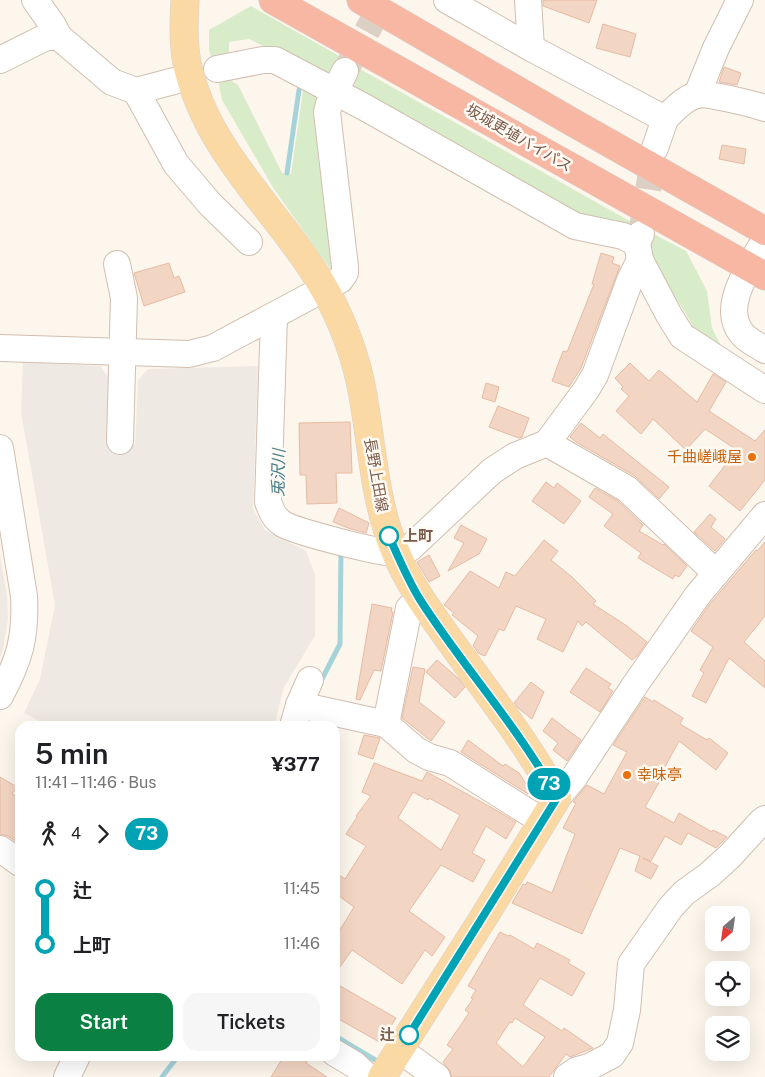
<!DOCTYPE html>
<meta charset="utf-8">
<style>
body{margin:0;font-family:"Public Sans","Noto Sans JP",sans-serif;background:#f6f6f6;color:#202124;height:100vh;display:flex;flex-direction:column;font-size:19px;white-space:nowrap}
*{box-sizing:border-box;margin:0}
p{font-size:16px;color:#757577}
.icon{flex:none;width:28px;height:28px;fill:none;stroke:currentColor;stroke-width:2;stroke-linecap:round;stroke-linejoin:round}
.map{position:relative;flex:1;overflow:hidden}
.details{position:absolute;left:15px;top:721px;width:325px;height:340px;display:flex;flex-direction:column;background:#fff;border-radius:15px;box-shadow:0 5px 20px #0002}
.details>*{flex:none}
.badge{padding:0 10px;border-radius:16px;font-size:18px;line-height:32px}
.needle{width:32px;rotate:209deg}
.controls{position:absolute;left:705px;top:906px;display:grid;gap:10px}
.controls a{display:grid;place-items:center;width:45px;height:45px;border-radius:10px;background:#fff;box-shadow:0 5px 20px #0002;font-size:25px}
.map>.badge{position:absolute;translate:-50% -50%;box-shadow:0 0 0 2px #fff}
.legs{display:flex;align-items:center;gap:8px;height:55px;padding:0 20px;font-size:16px}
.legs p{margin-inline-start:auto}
.headline{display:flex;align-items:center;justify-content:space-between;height:85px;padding:0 20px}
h1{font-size:28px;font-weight:600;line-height:38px}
.action{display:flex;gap:10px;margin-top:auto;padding:10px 20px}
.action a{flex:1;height:58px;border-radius:15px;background:#0b8043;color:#fff;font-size:20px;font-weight:600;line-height:58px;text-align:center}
.action a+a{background:#f6f6f6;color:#202124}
ul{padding:0 20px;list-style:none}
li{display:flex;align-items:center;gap:18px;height:55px;font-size:19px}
li i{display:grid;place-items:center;width:8px;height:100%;margin:0 6px;background:currentColor}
li i::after{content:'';width:12px;height:12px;margin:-6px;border:4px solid;border-radius:50%;background:#fff}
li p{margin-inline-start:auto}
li:first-child i{background:linear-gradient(#0000 50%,currentColor 0)}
li:last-child i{background:linear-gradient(currentColor 50%,#0000 0)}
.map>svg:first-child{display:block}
</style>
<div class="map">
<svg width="765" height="1077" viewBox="0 0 765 1077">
<rect width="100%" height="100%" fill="#fdf6ec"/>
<g fill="#efe9e4">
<path d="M23,362L100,366L109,378L106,443L135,445L138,380L148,369L258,366L253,509L265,530L306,551L315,575V636L284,687L274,726H49L24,713L40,679L55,605L21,412Z"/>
<path d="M0,555L7,596L8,619L3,649L0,658Z"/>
</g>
<g fill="#d8ecc9">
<path d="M251,6L341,57C336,67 332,72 322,74L249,39L229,42V59L213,63L209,50V30Z"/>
<path d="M360,69L633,223L632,229L579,219L357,93L353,81Z"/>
<path d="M227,78L238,85L282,173L291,174L303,91L305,86L316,92V110L335,269L331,270L274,189L222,100L218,80Z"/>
<path d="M648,231L686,251L707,291L712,328L720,344L731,357L694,329L689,319L661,274L647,248Z"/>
</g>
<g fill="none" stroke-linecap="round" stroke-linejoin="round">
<g stroke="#a5d3da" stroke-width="5">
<path d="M287,173L299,90"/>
<path d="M320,683L340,644L341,549"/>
<path d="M335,1036L382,1064"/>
<path d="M162,1077L178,1056"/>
</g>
</g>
<g fill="#f3d5c3" stroke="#e6bba3" fill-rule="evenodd">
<path d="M543,0H597L589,23L543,6Z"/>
<path d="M603,24L636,34L630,57L596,48Z"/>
<path d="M724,67L741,73L737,85L719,82Z"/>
<path d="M722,145L746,149L744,164L719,159Z"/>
<path d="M601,253L614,257L612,263L620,266L581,368L569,387L552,381L563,351L567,352L594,284H592Z"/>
<path d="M169,263L174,278L179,276L185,292L144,306L134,273Z"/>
<path d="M630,363L649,381L659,370L697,402L713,374L726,382L709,411L755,441L765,430V480L740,511L709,486L737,450L705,429L686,450L653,419L641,434L616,411L629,396L621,389L623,387L615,378Z"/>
<path d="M486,383L499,387L495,402L482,398Z"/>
<path d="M498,406L529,418L522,437L519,438L489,427Z"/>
<path d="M350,422L352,473H336L337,503L307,504L306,475H300L299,423Z"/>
<path d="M581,423L600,438L603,434L669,487L659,499L635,476L576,442L570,437Z"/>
<path d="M546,482L554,488L557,483L581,501L564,524L532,501Z"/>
<path d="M595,488L618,501L643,525L639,531L663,545L664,544L687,566L679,577L675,575L673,579L638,558L641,553L604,526L613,514L589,497Z"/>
<path d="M339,508L369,523L366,533L348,528L333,522Z"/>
<path d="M710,514L716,519L711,527L725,539L715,551L694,532Z"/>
<path d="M461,525L487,539L479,554L448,571L464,543L454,538Z"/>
<path d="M544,540L558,551L551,560L572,577L596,601L593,604L627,626L647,642L637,656L632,660L586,622L582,626L578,621L563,652L537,639L546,619L516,606L504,631L499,629L485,656L478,653L475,648L473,646L478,636L452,615L454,613L444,605L470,571L499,588L506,572L515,576Z"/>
<path d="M765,542V616L744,642L765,661V688L729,658L706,703L692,696L704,673L700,670L713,647L691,631L709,605L756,550L757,551Z"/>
<path d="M429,555L440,576L429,582L417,562Z"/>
<path d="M372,604L392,608L391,612H393L381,671L374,670L360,700L356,699Z"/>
<path d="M437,660L458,678L465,687L455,698L426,672Z"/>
<path d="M413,667L425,669L419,702L445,722L431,741L402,718Z"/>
<path d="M586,668L611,684L608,688L613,691L600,712L570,692Z"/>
<path d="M531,682L544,692L532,719L518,708L514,703Z"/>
<path d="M645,697L653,702L654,700L683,718L680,724L707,740L709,738L728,753L716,770L679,741L659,778L661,779L645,807L674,823L679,813L712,832L713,830L727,837L716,848L688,833L681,845L665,836L651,861L643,858L658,866L651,879L635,871L640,856L620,848L582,934L512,903L523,884L526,885L527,882L552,893L575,834L563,828L576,803L573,802L587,785L604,794L627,752L613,745Z"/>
<path d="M552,718L581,740L567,761L553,750L558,743L543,731Z"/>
<path d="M364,735L380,738L373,759L358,754Z"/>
<path d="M468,740L503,766L505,764L519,773L528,787V794L461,752Z"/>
<path d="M374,763L422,781L427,772L494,809L516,822L506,839L486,826L472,853L485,860L473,882L441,865L409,911L445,937L432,956L425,950L402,984L352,950L335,974V938L354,907L335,893V872L345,879L366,846L346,834L357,817L356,816L371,796L362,792ZM413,792L428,800L429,798L460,815L441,850L398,818Z"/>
<path d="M0,777L17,787L12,794L20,798V833L15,841L8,836L0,834Z"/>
<path d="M500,932L508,936L510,935L534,949L537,943L570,960L568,963L585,973L572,996L540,978L523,1005L562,1031L564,1028L593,1048L570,1057L566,1054L549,1077H452L450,1071L443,1062L453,1049L447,1045L469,1013L465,1010L473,999L471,998L476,990L468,986ZM515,1018L545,1037L523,1067L496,1043L510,1022L512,1023Z"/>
<path d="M335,983L396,1018L381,1043L335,1017Z"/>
<path d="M284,1056H310L306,1063L327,1077H271Z"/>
</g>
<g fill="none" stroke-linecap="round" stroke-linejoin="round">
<g stroke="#dcd0c4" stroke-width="26" stroke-dasharray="26 13" stroke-linecap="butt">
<path d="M348,66L384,0"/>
<path d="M642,228L655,148"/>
</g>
<g stroke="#d1beb0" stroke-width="28">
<g id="minor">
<path d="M35,0L52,24L59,37"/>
<path d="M447,0L531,48L665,119C673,110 684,99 696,95C706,92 752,104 765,108"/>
<path d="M528,0L531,48"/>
<path d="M0,60L46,37H59L112,82L136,91L174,81"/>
<path d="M217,69L263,60H275L366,108L575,226L623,236L637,243"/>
<path d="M136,91L176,164L210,204L249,242"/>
<path d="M697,95L716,48L740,0"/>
<path d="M655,148L665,119"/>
<path d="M765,240C750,266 717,310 745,337C751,342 759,346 765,350"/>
<path d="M640,260L669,315L682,336L765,390"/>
<path d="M117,264L124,298L120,441"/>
<path d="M274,316L268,502C272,512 274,518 283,524C297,532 379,553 395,553C400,553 406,550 410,548L492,471L515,456L547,443L586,390L595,375L630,280L640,260L637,243L641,234"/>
<path d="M0,348L189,354L213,348L340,280L345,273V267L327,112L329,104L345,71"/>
<path d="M547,443L627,489L716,573"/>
<path d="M0,448L24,596C26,637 20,659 0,696"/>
<path d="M299,705L386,724L409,608L420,598"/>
<path d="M386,724L416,750L429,757L450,763L531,814"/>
<path d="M293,726L299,705L310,680"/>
<path d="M557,798L573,779L635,685L697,596L765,515"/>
<path d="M0,849L20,863"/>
<path d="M400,1050L437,1077"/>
<path d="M335,1053L355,1065L368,1077"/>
<path d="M67,1077L77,1056"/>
<path d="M567,1077L577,1070L589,1067L612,1055L620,1043L627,1010L631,964L671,907L684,893L709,875L730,856L761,822L765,819"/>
</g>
</g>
<g stroke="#dad1cd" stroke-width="29">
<path id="major" d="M185,0C184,21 183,42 187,63C207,159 291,220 333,305C349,337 360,372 365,408C373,457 376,506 396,553C409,584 428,610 448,638C485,690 527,742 557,798L482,920L382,1077"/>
</g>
<g stroke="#dad1cd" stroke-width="29">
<g id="highway">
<path d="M273,0L765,276"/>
<path d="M361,0L572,122L765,231"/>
</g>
</g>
<use href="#minor" stroke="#fff" stroke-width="26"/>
<use href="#major" stroke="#fbd9a5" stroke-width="28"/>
<use href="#highway" stroke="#f7b7a3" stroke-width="28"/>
</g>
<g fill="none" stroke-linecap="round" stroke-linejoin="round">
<g stroke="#fff" stroke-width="11">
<path id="line-1" d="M389,536C398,557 407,578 419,598C462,666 519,727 557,798L409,1035"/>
</g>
<use href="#line-1" stroke="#00a3b4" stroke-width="8"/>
</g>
<g fill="#e8710a" stroke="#fffaf3" stroke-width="2">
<circle cx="752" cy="457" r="5"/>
<circle cx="627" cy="775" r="5"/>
</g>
<g fill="#fff" stroke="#00a3b4" stroke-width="2.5">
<circle cx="389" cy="536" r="9"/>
<circle cx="409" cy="1035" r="9"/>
</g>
<g text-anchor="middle" stroke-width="5" stroke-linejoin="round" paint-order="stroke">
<g font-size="15" fill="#7a5c4d" stroke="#fffaf3">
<text transform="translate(519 138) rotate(30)" y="5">坂城更埴バイパス</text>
<text transform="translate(376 475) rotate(80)" y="5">長野上田線</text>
</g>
<g font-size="15" fill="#c56008" stroke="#fffaf3" text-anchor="end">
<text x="742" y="462">千曲嵯峨屋</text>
<text x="637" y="780" text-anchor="start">幸味亭</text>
</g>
<g font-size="15" font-weight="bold" fill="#7a5c4d" stroke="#fffaf3" text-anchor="start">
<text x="403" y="541">上町</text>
<text x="395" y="1040" text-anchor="end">辻</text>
</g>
<g font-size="16" font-style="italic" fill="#437c86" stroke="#fffaf3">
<text transform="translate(278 473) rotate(-89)" y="6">兎沢川</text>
</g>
</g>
</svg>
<div class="controls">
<a><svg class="needle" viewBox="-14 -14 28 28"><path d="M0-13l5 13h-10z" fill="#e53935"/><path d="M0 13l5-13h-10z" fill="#757577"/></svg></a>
<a><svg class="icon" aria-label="locate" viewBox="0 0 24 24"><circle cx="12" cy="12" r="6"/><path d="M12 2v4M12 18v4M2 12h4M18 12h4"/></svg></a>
<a><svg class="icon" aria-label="layers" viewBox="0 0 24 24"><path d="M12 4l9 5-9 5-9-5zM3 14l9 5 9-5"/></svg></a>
</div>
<b class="badge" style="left:549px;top:784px;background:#00a3b4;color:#fff">73</b>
<section class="details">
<div class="headline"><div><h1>5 min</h1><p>11:41 – 11:46 · Bus</p></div><b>¥377</b></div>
<div class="legs"><svg class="icon" aria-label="walk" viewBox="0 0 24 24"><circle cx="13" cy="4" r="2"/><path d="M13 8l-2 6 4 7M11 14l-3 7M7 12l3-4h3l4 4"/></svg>4<svg class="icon" aria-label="forward" viewBox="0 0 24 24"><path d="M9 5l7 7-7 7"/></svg><b class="badge" style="background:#00a3b4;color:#fff">73</b></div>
<ul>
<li><i style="color:#00a3b4"></i><b>辻</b><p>11:45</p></li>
<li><i style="color:#00a3b4"></i><b>上町</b><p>11:46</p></li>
</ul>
<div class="action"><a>Start</a><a>Tickets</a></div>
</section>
</div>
